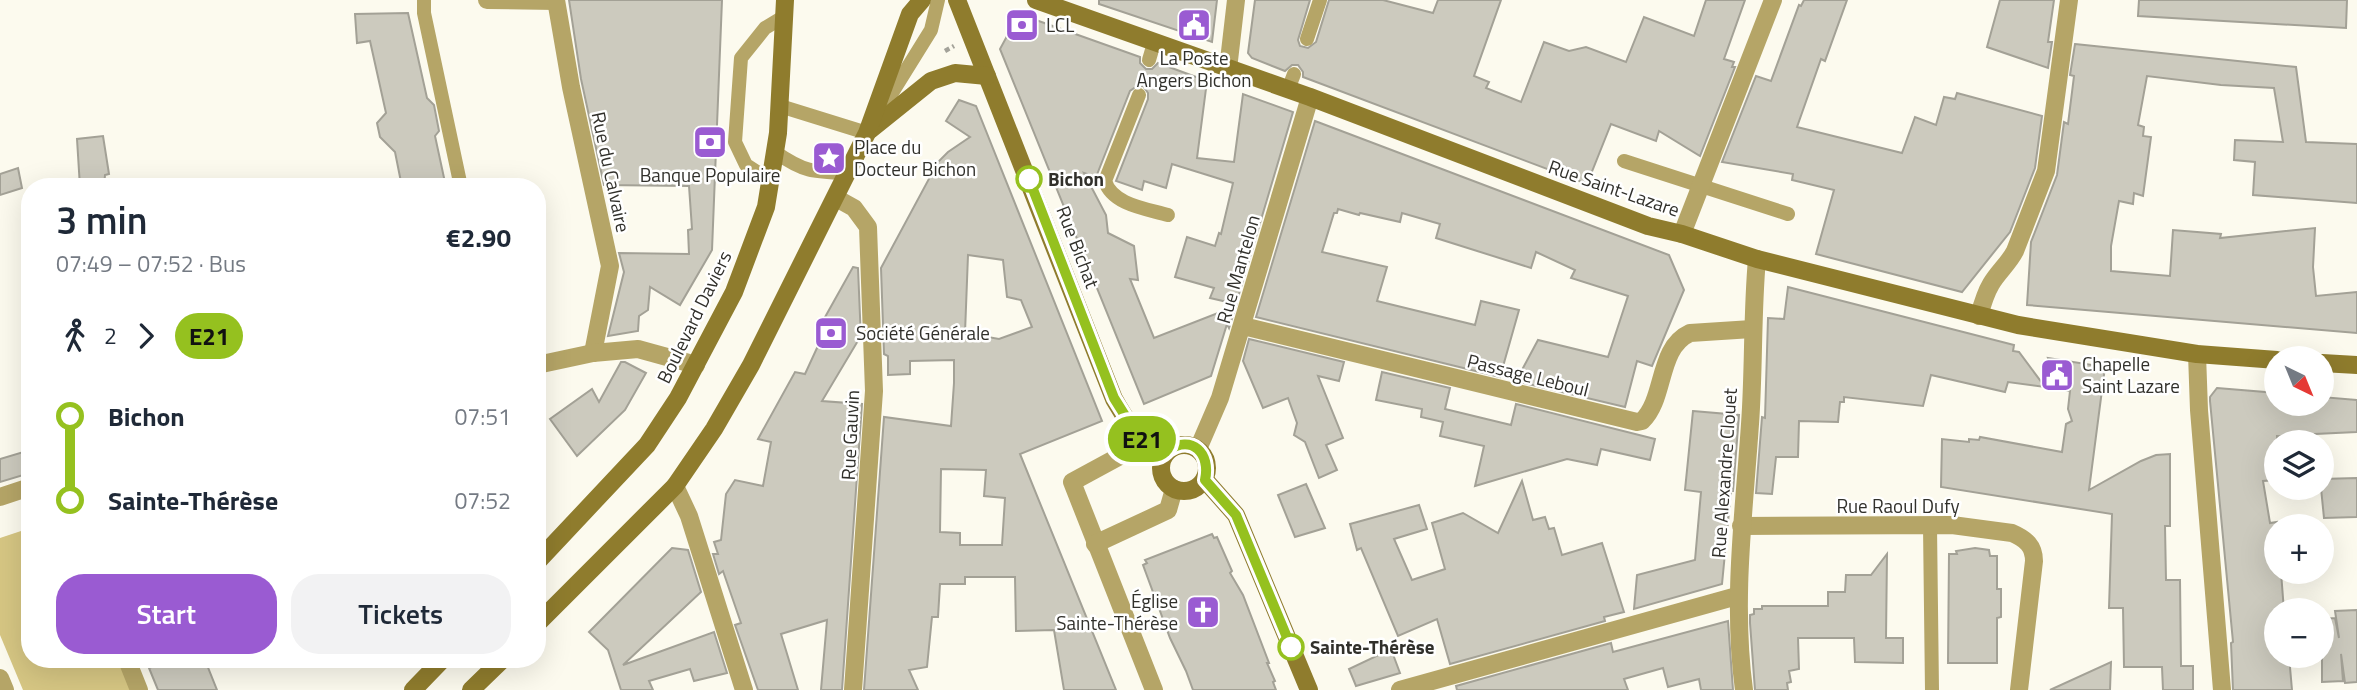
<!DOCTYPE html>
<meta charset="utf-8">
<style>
body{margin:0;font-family:"Titillium Web",sans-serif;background:#f2f2f3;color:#1f2937;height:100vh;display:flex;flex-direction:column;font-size:26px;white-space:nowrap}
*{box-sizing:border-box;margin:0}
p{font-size:23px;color:#747a83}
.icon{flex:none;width:38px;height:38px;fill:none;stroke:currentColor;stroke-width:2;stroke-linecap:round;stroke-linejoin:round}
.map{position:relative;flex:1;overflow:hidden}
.drawer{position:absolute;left:21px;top:178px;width:525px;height:490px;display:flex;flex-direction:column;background:#fff;border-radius:28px;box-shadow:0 7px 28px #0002}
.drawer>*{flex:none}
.badge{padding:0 14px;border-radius:23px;font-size:24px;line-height:46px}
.needle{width:46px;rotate:137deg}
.controls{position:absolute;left:2264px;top:346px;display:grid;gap:14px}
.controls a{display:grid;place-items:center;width:70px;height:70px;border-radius:50%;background:#fff;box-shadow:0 7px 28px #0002;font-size:35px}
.map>.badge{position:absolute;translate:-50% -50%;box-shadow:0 0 0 4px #fff}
.legs{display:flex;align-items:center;gap:10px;height:77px;padding:0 35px;font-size:23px}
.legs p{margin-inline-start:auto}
.head{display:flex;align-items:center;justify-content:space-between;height:119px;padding:0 35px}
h1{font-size:38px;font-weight:600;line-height:52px}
.cta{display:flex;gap:14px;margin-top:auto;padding:14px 35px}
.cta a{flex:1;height:80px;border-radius:28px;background:#9a5bd2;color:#fff;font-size:28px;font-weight:600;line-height:80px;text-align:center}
.cta a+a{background:#f2f2f3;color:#1f2937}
ul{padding:0 35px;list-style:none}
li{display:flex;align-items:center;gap:24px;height:84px;font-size:26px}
li i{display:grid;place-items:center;width:10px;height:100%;margin:0 9px;background:currentColor}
li i::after{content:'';width:18px;height:18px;margin:-9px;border:5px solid;border-radius:50%;background:#fff}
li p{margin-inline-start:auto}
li:first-child i{background:linear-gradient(#0000 50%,currentColor 0)}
li:last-child i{background:linear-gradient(currentColor 50%,#0000 0)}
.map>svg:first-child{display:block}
</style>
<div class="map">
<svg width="2357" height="690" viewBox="0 0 2357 690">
<rect width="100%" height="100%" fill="#fcfaee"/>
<path fill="#d6c683" d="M30,528V660H120L130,690H23L0,635V538Z"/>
<g fill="#cccabe" stroke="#a3a196" stroke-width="2" fill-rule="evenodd">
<path d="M569,0H722L712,250L680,305L650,287L648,310L639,316L638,331L608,336L624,272L619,253L689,254L688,230L692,229L689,186L604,185L581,79Z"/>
<path d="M1099,0H1217L1212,42L1099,4Z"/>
<path d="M1255,0H1310L1298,40L1300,46L1308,48L1316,42L1329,0H1383L1433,13L1438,0H1501L1474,76L1489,82L1486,88L1521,102L1544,42L1569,51L1586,47L1626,62L1644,17L1694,36L1706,0H1745L1724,59L1734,62L1732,67H1735L1700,156L1659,131L1656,141L1611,124L1587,184L1303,77V72L1298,65H1292L1285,71L1252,58L1248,53Z"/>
<path d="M1804,0H1847L1825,61L1821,59L1797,127L1902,153L1915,117L1936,125L1944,97L1955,99L1957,93L2042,116L2035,168L2010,232L1962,292L1816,254L1834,190L1792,180L1793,174L1722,162L1756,76L1771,81L1799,5L1801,6Z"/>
<path d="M2000,0H2054L2048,42H2052L2048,68L1987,47Z"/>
<path d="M2139,0H2347L2346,28L2138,16Z"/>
<path d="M408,13L427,98L434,105L439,131L435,136L446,187H402L395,152L380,137L377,123L386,113L370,41L357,43L355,14Z"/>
<path d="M1019,14L1140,57V63L1146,69H1152L1158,63L1207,81L1197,158L1234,162L1243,94L1293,112L1236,304L1210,298L1214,288L1175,277L1187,237L1215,246L1219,233L1221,234L1233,183L1172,164L1166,188L1144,181L1142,190L1116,181L1148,99V93L1143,86H1137L1130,91L1096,177L1084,173L1106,215L1108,233L1134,246L1138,280L1130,279L1154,338L1236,306L1229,328L1227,324L1211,376L1144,404L1000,49Z"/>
<path d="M2075,44L2296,67L2306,142L2357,144V203L2253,195L2255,162L2234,160L2235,140L2283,142L2274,88L2221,85L2147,76L2138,125L2144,127L2143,136L2151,137L2143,196L2134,193L2133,204L2119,201L2111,246V271L2170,276L2173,230L2221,234L2220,238L2315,228L2313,267L2316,296L2357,292V333L2027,305L2031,242L2057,175L2064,122L2068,124L2074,76L2070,75Z"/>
<path d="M959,100L976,106L1102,421L1020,454L1116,690H1064L1054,630L1016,631L1015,577H965V584H940L938,617H932L927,667L909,670L918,690H864L884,417L951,426L954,383V360L910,361V374L888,375V356L884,354L881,268L938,162L948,152L970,137L946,121ZM968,255L1003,260L1007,297L1021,300L1032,327L999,339L965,333ZM941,469L986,470L984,496L1005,498L1002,545H960V533L940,532Z"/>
<path d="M1315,121L1669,255L1684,290L1652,366L1637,361L1625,407L1516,381L1538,340L1608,357L1628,296L1571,278L1575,270L1536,252L1531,268L1436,238L1440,224L1402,213L1400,222L1360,213L1359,215L1338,209L1337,213H1334L1322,252L1387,267L1377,301L1475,325L1481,301L1519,310L1500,377L1256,317Z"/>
<path d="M103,136L109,174L105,175L104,187H80L77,139Z"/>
<path d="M18,168L22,188L0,195V174Z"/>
<path d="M853,267L858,268L861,340L859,339L822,401L862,404L842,690H821L827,620L781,634L798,690H758L735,625L741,623L723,571L719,574L713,554H718L714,542L721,540L726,494L735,480L763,486L771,442L758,439L795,372L805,374L829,322L824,319Z"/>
<path d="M1788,287L2014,345L2013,351L2019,352L2045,387L2008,382L2005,392L1931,375L1923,406L1844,397V402H1840L1838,422L1799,421L1798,457H1776L1772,494L1756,493L1762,417L1765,418L1768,318L1784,319Z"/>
<path d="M1249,339L1344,362L1339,381L1318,376L1343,438L1326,445L1337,470L1319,478L1305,442L1294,435L1297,423L1288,398L1263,408L1243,361Z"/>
<path d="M2048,358L2105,367L2089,490L2141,461L2156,455L2170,454V526H2165L2166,580H2180L2181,666H2193V690H2163L2162,667H2124L2123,608H2109L2112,514L1941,487L1942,439L1969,442V439L1979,440L1980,437L2062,452L2066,424L2072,421L2068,409L2070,391L2060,389Z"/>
<path d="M621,362H625L646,373L625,410L577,456L550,419L592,389L599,402Z"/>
<path d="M1382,372L1450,388L1445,409L1511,425L1516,404L1655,439L1650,460L1601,449L1597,465L1567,459L1475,486L1484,446L1440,436L1443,422L1421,417L1422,409L1376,400Z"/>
<path d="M2217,388L2277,393V404H2322V397L2357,400V432L2315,434V438L2277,436V480L2263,481L2270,523L2277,522V572H2281L2284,611H2277V656H2289L2292,690H2233L2231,643L2233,642L2210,401V397Z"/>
<path d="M1693,411L1739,415L1733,491H1731L1722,584L1634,609L1637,575L1695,560L1701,492L1685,490Z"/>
<path d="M30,450V473L0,482V459Z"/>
<path d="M2357,478V517L2324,518L2321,488L2322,479Z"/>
<path d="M1522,481L1533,520L1545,517L1549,529L1554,528L1562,555L1602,543L1624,612L1604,617L1605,621L1450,664L1437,619L1398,636L1361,548L1357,550L1350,524L1419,505L1427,529L1394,539L1412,580L1445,569L1432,523L1463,513L1498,533Z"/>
<path d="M1306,484L1325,528L1295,537L1278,495Z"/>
<path d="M1212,534L1214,538L1217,537L1232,571L1230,573L1243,595L1269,663H1267L1275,681L1273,682L1276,690H1193L1186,671L1170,638L1143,565L1147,563L1145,560Z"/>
<path d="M672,548L688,550L701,592L623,665L714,632L727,673L694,681L690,669L649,681L653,690H621L608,650L589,632Z"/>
<path d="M1975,548L1989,550L1990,556H1997V589H2001V617L1997,618V663H1948L1949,554H1957L1956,551Z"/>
<path d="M1887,554L1886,638H1903V663L1855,662L1854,638H1798L1799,669L1789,671L1791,682L1787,683L1788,690H1755L1750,623V615L1754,614V609H1762V606H1828V592H1845L1846,575H1871Z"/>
<path d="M2357,610V682L2345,683L2341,654L2343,681L2322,682V619L2335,618L2339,638L2335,611Z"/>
<path d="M1728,621L1733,690H1701L1699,679L1668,687L1663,668L1624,679L1628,690H1457L1456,686L1611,643L1613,652Z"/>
<path d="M1391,649L1400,673L1356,686L1349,669Z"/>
<path d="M170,660H205L217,690H158L149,668Z"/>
<path d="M2111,662L2110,690H2050Z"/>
</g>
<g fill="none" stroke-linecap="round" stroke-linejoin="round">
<path stroke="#a3a299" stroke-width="4.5" stroke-dasharray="5 3.5" stroke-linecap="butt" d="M945,51L954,46"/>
<g stroke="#b5a567" stroke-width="14">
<path d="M424,0V13L461,187"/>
<path d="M1307,39L1320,0"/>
<path d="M1149,60L1154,43"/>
<path d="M1288,90L1294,74"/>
<path d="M1139,95L1105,181C1112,205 1148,209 1168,215"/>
<path d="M780,106L867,133L931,30L938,0"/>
<path d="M775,152C804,172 813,172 847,173"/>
<path d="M1624,161L1788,214"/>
<path d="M771,181L746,165L735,142L741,58L765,28L785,16"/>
<path d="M1930,526L1932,690"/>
</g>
<g stroke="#b5a567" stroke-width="18">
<path d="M487,0L556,1"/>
<path d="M556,0L571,87L610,266L593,353"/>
<path d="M1228,69L1236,0"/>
<path d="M836,198L854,208L868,227L874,391L853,690"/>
<path d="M1682,234L1773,0"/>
<path d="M1979,316C1982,305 1985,294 1991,284C1998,272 2009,263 2015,251L2046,171L2069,0"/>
<path d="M1243,326L1637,422L1642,421C1666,398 1657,348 1690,333L1752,329"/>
<path d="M2197,354L2199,410L2222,690"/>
<path d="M537,365L593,353L638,349L696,365"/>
<path d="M1152,447L1131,450L1072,482L1154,690"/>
<path d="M1198,449L1220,398L1310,97"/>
<path d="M675,486L689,516L744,690"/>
<path d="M0,497L30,487"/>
<path d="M1741,526L1952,525L2012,533C2026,539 2034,546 2034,561L2019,690"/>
<path d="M1095,544L1168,510L1174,489"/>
<path d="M127,660L139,690"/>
<path d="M0,678L5,690"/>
<path d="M1400,690L1737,596"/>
<path d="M1744,690C1732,601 1744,513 1750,424C1754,369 1752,314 1757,259"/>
</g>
<g stroke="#8f7c2d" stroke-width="18">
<path d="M957,0L1114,399C1129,424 1137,442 1167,451"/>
<path d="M1036,0L1310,97L1648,226L1682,234L1757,259L2018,325L2197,354L2277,360"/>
<path d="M870,130L931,81L955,73L987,76"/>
<path d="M2322,363L2357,365"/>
<circle cx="1184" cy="468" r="23"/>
<path d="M1205,480L1236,515L1309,690"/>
<path d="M537,562L647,445L678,398L734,292L766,207L778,133L785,0"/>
<path d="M537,624L675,486L714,429L751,365L867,133L910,14L922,0"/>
<path d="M413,690L442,660"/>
<path d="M471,690L502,660"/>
</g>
</g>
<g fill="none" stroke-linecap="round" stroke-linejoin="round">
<g stroke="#fff" stroke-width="16">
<path id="line-1" d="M1029,179L1114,398L1139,438L1153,447L1167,451C1192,434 1211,453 1205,480L1236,515L1291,647"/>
</g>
<use href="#line-1" stroke="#95c11f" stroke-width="10"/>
</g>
<defs>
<g id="bank-square" transform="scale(1.75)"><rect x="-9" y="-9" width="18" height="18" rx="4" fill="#9a5bd2" stroke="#fff"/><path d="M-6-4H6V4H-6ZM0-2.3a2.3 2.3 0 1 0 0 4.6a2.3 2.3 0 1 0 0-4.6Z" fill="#fff"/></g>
<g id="civic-square" transform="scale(1.75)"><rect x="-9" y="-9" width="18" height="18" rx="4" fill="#9a5bd2" stroke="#fff"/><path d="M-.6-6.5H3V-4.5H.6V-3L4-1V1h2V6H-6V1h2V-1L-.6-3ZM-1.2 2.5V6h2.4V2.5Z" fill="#fff"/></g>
<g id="sight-square" transform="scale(1.75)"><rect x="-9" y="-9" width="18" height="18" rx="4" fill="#9a5bd2" stroke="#fff"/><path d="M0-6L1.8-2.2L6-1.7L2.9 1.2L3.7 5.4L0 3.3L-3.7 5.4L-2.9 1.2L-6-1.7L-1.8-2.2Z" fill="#fff"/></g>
<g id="church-square" transform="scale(1.75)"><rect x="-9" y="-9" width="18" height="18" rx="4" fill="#9a5bd2" stroke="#fff"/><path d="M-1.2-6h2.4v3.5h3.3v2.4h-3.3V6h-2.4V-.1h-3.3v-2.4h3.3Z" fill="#fff"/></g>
</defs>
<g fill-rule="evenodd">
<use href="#bank-square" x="1022" y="25"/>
<use href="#civic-square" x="1194" y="25"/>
<use href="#bank-square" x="710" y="142"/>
<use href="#sight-square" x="829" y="158"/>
<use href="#bank-square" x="831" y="333"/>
<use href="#civic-square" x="2057" y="375"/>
<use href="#church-square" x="1203" y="612"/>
</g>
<g fill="#fff" stroke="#95c11f" stroke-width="3.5">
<circle cx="1029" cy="179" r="12"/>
<circle cx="1291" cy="647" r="12"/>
</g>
<g text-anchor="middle" stroke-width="5" stroke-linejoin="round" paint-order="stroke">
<g font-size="19" fill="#31302b" stroke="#fff" text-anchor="start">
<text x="1046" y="32">LCL</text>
<text x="1194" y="65" text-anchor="middle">La Poste<tspan x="1194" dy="22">Angers Bichon</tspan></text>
<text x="854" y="154">Place du<tspan x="854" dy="22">Docteur Bichon</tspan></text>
<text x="710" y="182" text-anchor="middle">Banque Populaire</text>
<text x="856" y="340">Société Générale</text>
<text x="2082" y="371">Chapelle<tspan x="2082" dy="22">Saint Lazare</tspan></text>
<text x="1178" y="608" text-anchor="end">Église<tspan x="1178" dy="22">Sainte-Thérèse</tspan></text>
</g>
<g font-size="19" fill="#31302b" stroke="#fff">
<text transform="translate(611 172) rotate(78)" y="7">Rue du Calvaire</text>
<text transform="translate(1614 188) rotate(19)" y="7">Rue Saint-Lazare</text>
<text transform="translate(1078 247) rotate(69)" y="7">Rue Bichat</text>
<text transform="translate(1238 269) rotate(-74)" y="7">Rue Mantelon</text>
<text transform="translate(694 317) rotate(-64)" y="7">Boulevard Daviers</text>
<text transform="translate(1528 375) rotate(14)" y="7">Passage Leboul</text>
<text transform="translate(850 435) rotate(-87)" y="7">Rue Gauvin</text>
<text transform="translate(1724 473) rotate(-86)" y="7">Rue Alexandre Clouet</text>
<text x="1898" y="513">Rue Raoul Dufy</text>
</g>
<g font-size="19" font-weight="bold" fill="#31302b" stroke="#fff" text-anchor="start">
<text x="1048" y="186">Bichon</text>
<text x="1310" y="654">Sainte-Thérèse</text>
</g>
</g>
</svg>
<div class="controls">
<a><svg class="needle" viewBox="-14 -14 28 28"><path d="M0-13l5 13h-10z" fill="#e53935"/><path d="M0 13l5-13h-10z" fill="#747a83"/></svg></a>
<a><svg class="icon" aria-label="layers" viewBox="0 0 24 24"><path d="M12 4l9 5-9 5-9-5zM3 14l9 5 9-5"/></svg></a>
<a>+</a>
<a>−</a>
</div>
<b class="badge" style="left:1142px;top:439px;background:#95c11f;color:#111">E21</b>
<section class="drawer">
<div class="head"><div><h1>3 min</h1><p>07:49 – 07:52 · Bus</p></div><b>€2.90</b></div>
<div class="legs"><svg class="icon" aria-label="walk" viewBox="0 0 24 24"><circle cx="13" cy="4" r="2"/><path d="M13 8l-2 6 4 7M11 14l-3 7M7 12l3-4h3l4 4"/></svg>2<svg class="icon" aria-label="forward" viewBox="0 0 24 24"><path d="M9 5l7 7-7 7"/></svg><b class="badge" style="background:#95c11f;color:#111">E21</b></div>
<ul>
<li><i style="color:#95c11f"></i><b>Bichon</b><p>07:51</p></li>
<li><i style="color:#95c11f"></i><b>Sainte-Thérèse</b><p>07:52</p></li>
</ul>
<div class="cta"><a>Start</a><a>Tickets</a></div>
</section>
</div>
